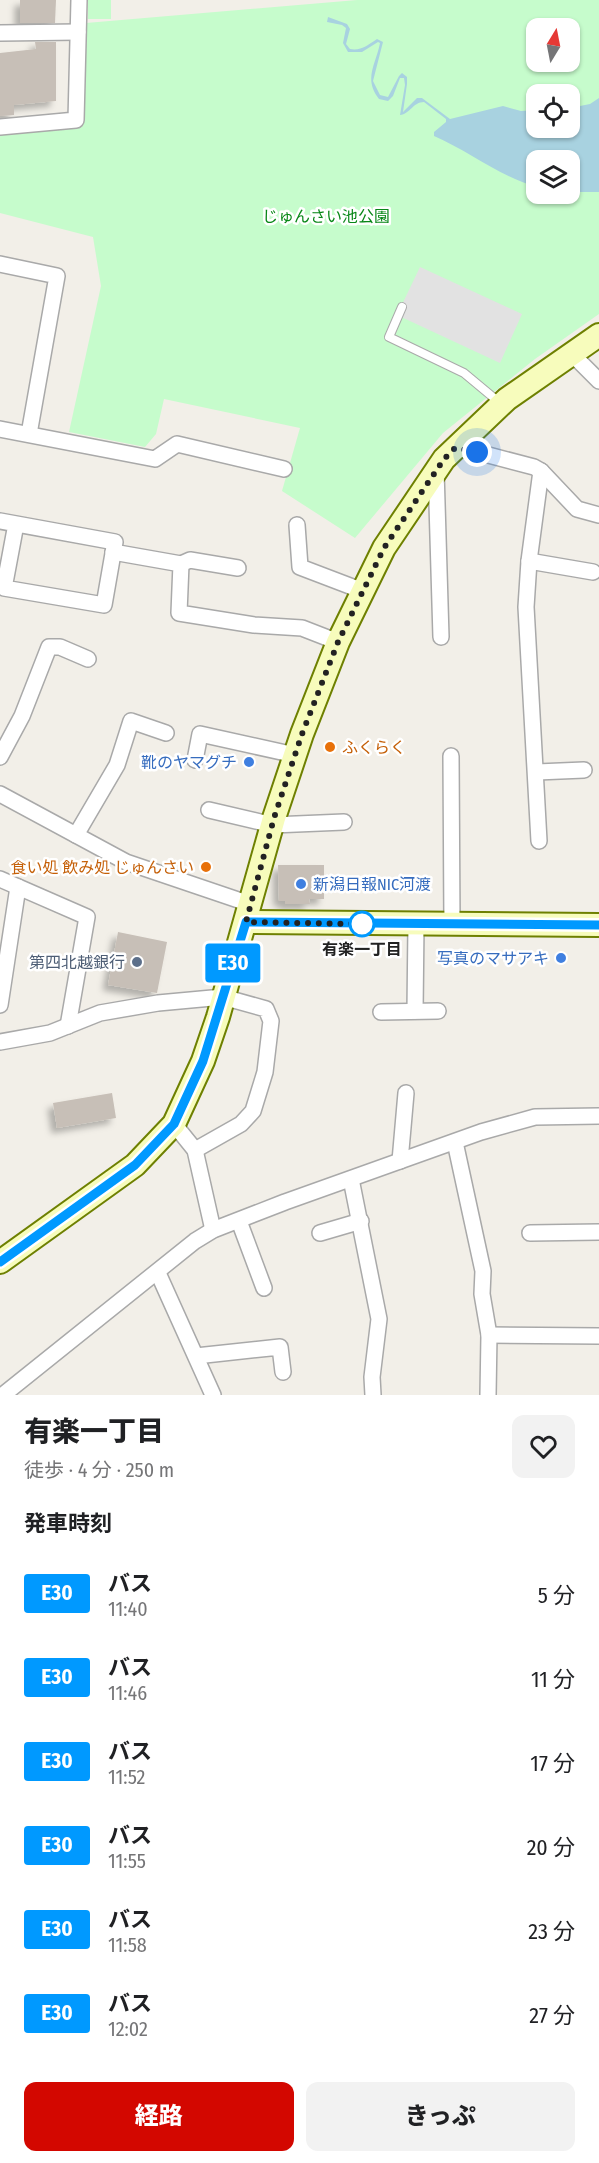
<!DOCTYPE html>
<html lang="ja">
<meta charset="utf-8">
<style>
body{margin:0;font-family:"Fira Sans Condensed","Noto Sans JP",sans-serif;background:#f2f2f2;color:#202124;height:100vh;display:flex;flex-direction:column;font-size:22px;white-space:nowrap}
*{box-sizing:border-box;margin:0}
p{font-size:20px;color:#757577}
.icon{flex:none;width:33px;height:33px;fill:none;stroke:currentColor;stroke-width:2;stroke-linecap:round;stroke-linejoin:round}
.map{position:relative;height:1395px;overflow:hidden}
.sheet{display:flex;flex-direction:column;background:#fff;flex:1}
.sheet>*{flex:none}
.badge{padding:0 12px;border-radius:4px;font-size:21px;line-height:39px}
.needle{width:39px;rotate:10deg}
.fabs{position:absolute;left:526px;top:18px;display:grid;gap:12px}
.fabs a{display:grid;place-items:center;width:54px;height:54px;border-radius:12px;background:#fff;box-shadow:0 2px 4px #0004;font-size:30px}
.you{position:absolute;width:30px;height:30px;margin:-15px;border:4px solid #fff;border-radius:50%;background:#1a73e8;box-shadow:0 0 0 9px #1a73e833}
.map>.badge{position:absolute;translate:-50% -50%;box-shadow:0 0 0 3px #fff}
h2{padding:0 24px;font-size:22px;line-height:54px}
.round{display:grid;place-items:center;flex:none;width:63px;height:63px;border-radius:12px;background:#f2f2f2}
.headline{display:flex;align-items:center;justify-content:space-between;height:102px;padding:0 24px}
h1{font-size:28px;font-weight:800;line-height:45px}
.action{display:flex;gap:12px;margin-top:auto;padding:12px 24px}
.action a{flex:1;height:69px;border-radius:12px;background:#d30700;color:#fff;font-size:24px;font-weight:800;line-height:69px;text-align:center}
.action a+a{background:#f2f2f2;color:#202124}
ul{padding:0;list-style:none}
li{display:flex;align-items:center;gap:18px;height:84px;padding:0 24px}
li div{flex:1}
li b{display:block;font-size:22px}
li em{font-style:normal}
li .badge{min-width:66px;font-weight:700;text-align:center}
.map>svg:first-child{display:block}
</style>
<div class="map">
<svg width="599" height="1395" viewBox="0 0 599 1395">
<defs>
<filter id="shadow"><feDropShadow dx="-5.5" dy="5.5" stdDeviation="3" flood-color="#0004"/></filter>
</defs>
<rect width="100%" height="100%" fill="#f2efe8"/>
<g fill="#c6fccc" fill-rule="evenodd">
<rect x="88" y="0" width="23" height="19"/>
<path d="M357,0H599V314L535,359L443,433L355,538L282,491L300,428L164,399L156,434L145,447L69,432L101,286L93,237L0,213V135L78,128L83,126L86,23ZM537,28H570V62H537ZM537,94H570V128H537ZM537,160H570V194H537Z"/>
</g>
<path fill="#e2e2e2" d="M420,267L522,314L500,363L397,315Z"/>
<path fill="#a8d2e0" d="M328,17L347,24L350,29L346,44L350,49C361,51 368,45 377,39L383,42L373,81L380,95L388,97L399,76L402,73L407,77V84L403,112L417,98H422L450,119L503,106L521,111L537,110V128H570V108L590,104L599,98V192H570V160H537V187C500,177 469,151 434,136V132L446,122V119L424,102C413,102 410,114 400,115L405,85L404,78H400L393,96L388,101L379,99C363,79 376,64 380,43L378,42L362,52H348L343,43L346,28L342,25L327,22Z"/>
<g fill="#c7bfb7" filter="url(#shadow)">
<path d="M20,0H56L55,23H20Z"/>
<path d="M35,42H56V101L14,105V115L0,116V53L36,49Z"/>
<path d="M278,865H324V899H309L310,904H285V901H279Z"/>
<path d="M118,932L167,942L157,993L108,985Z"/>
<path d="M112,1093L116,1118L57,1128L53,1103Z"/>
</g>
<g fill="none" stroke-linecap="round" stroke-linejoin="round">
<g stroke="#a9a9a9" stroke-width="10">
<path id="lane" d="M402,307L389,337L464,373L500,403"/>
</g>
<g stroke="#a9a9a9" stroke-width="18">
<g id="street">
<path d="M0,33L78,32"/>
<path d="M0,127L76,120L79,0"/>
<path d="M0,264L57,276L29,434"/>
<path d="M572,354L599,381"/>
<path d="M0,429L155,459L177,444L284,469"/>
<path d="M455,448L477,452L534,467L541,471L529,561L526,607L539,841"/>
<path d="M436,470L441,637"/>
<path d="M541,471L577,509L599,515"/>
<path d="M0,521L115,542L104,605L4,588L16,524"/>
<path d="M297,525L300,567L363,591"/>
<path d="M113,552L181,564L179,613L254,625L302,628L338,642"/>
<path d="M529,561L593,572"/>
<path d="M181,564L190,560L238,568"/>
<path d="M451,756L452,924"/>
<path d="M0,757L22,716L49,647H60L88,659"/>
<path d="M195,760L200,734L295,755"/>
<path d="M537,772L584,770"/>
<path d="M0,794L126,862L250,904"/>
<path d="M209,810L273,825L344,822"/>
<path d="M76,835L117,765L131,721L166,733"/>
<path d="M0,879L87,917L68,1026"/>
<path d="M0,1005L18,887"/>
<path d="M415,1011L416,924"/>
<path d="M381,1012L438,1011"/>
<path d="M0,1042L50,1033L100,1013L158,1003L223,997L266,1009L271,1021L265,1072L253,1111L241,1124L195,1150"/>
<path d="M174,1124L195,1150L213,1230"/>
<path d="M455,1142L483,1271L482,1294L489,1335L488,1395"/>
<path d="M400,1161L406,1093"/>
<path d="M351,1179L379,1319L372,1377L373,1395"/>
<path d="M239,1221L264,1288"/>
<path d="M320,1233L361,1221"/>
<path d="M530,1233L599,1232"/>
<path d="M158,1273L213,1395"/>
<path d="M489,1335L599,1336"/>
<path d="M196,1356L280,1347L283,1372"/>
<path d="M3,1395L195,1241L213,1230L285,1202L481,1132L535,1117L599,1116"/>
</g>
</g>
<g stroke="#6e8001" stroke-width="26">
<g id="secondary">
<path d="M246,922L599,925"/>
<path d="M0,1262L135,1165L174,1124L203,1061L218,1017L274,818L302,734L338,642L384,548L444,459L507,399L599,335"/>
</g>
</g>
<use href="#lane" stroke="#fff" stroke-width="8"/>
<use href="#street" stroke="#fff" stroke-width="15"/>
<use href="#secondary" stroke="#f7fcbc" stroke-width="22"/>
</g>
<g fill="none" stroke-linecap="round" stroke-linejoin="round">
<g stroke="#fff" stroke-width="14">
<path id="line" d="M0,1262L135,1165L174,1124L203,1061L246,922L599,925"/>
</g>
<use href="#line" stroke="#09f" stroke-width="9"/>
<path stroke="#222" stroke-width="6" stroke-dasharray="0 10.8" d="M362,924L246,922L274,818L302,734L338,642L384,548L444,459L455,448L477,452"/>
</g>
<g fill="#e8710a" stroke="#fff" stroke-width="2">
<circle cx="330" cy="747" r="6"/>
<circle cx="206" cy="867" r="6"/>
</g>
<g fill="#3f7fe0" stroke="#fff" stroke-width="2">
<circle cx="249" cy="762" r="6"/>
<circle cx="301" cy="884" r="6"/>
<circle cx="561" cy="958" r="6"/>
</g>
<circle fill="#fff" stroke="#09f" stroke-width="3" cx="362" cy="924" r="12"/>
<circle fill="#5c6f8a" stroke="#fff" stroke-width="2" cx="137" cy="962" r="6"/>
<g text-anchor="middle" stroke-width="5" stroke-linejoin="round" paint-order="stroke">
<g font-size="16" fill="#088717" stroke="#fff">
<text x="326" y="222">じゅんさい池公園</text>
</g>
<g font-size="16" fill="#c56008" stroke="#fff" text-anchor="start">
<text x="342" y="753">ふくらく</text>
<text x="194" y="873" text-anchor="end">食い処 飲み処 じゅんさい</text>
</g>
<g font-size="16" fill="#366cbe" stroke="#fff" text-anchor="end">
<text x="237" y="768">靴のヤマグチ</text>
<text x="313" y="890" text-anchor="start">新潟日報NIC河渡</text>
<text x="549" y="964">写真のマサアキ</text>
</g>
<g font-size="16" font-weight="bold" fill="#222" stroke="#fff">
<text x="362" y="955">有楽一丁目</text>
</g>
<g font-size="16" fill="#4e5e75" stroke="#fff" text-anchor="end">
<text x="125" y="968">第四北越銀行</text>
</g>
</g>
</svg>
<div class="fabs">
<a><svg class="needle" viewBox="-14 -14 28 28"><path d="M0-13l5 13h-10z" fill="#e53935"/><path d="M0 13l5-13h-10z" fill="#757577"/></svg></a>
<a><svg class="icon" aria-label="locate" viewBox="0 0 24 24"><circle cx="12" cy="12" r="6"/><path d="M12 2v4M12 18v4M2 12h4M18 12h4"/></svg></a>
<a><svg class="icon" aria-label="layers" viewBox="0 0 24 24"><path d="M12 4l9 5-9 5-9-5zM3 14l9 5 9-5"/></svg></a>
</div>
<div class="you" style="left:477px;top:452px"></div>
<b class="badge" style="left:233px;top:963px;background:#09f;color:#fff">E30</b>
</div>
<section class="sheet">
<div class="headline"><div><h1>有楽一丁目</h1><p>徒歩 · 4 分 · 250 m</p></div><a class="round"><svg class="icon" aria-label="heart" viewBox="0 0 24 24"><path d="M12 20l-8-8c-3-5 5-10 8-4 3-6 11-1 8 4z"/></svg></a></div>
<h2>発車時刻</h2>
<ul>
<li><span class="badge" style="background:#09f;color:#fff">E30</span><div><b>バス</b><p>11:40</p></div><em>5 分</em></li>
<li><span class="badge" style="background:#09f;color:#fff">E30</span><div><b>バス</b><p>11:46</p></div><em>11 分</em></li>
<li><span class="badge" style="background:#09f;color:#fff">E30</span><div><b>バス</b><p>11:52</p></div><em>17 分</em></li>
<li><span class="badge" style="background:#09f;color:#fff">E30</span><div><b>バス</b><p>11:55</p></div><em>20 分</em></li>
<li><span class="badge" style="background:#09f;color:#fff">E30</span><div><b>バス</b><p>11:58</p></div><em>23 分</em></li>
<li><span class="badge" style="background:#09f;color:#fff">E30</span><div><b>バス</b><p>12:02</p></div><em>27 分</em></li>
</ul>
<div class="action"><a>経路</a><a>きっぷ</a></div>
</section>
